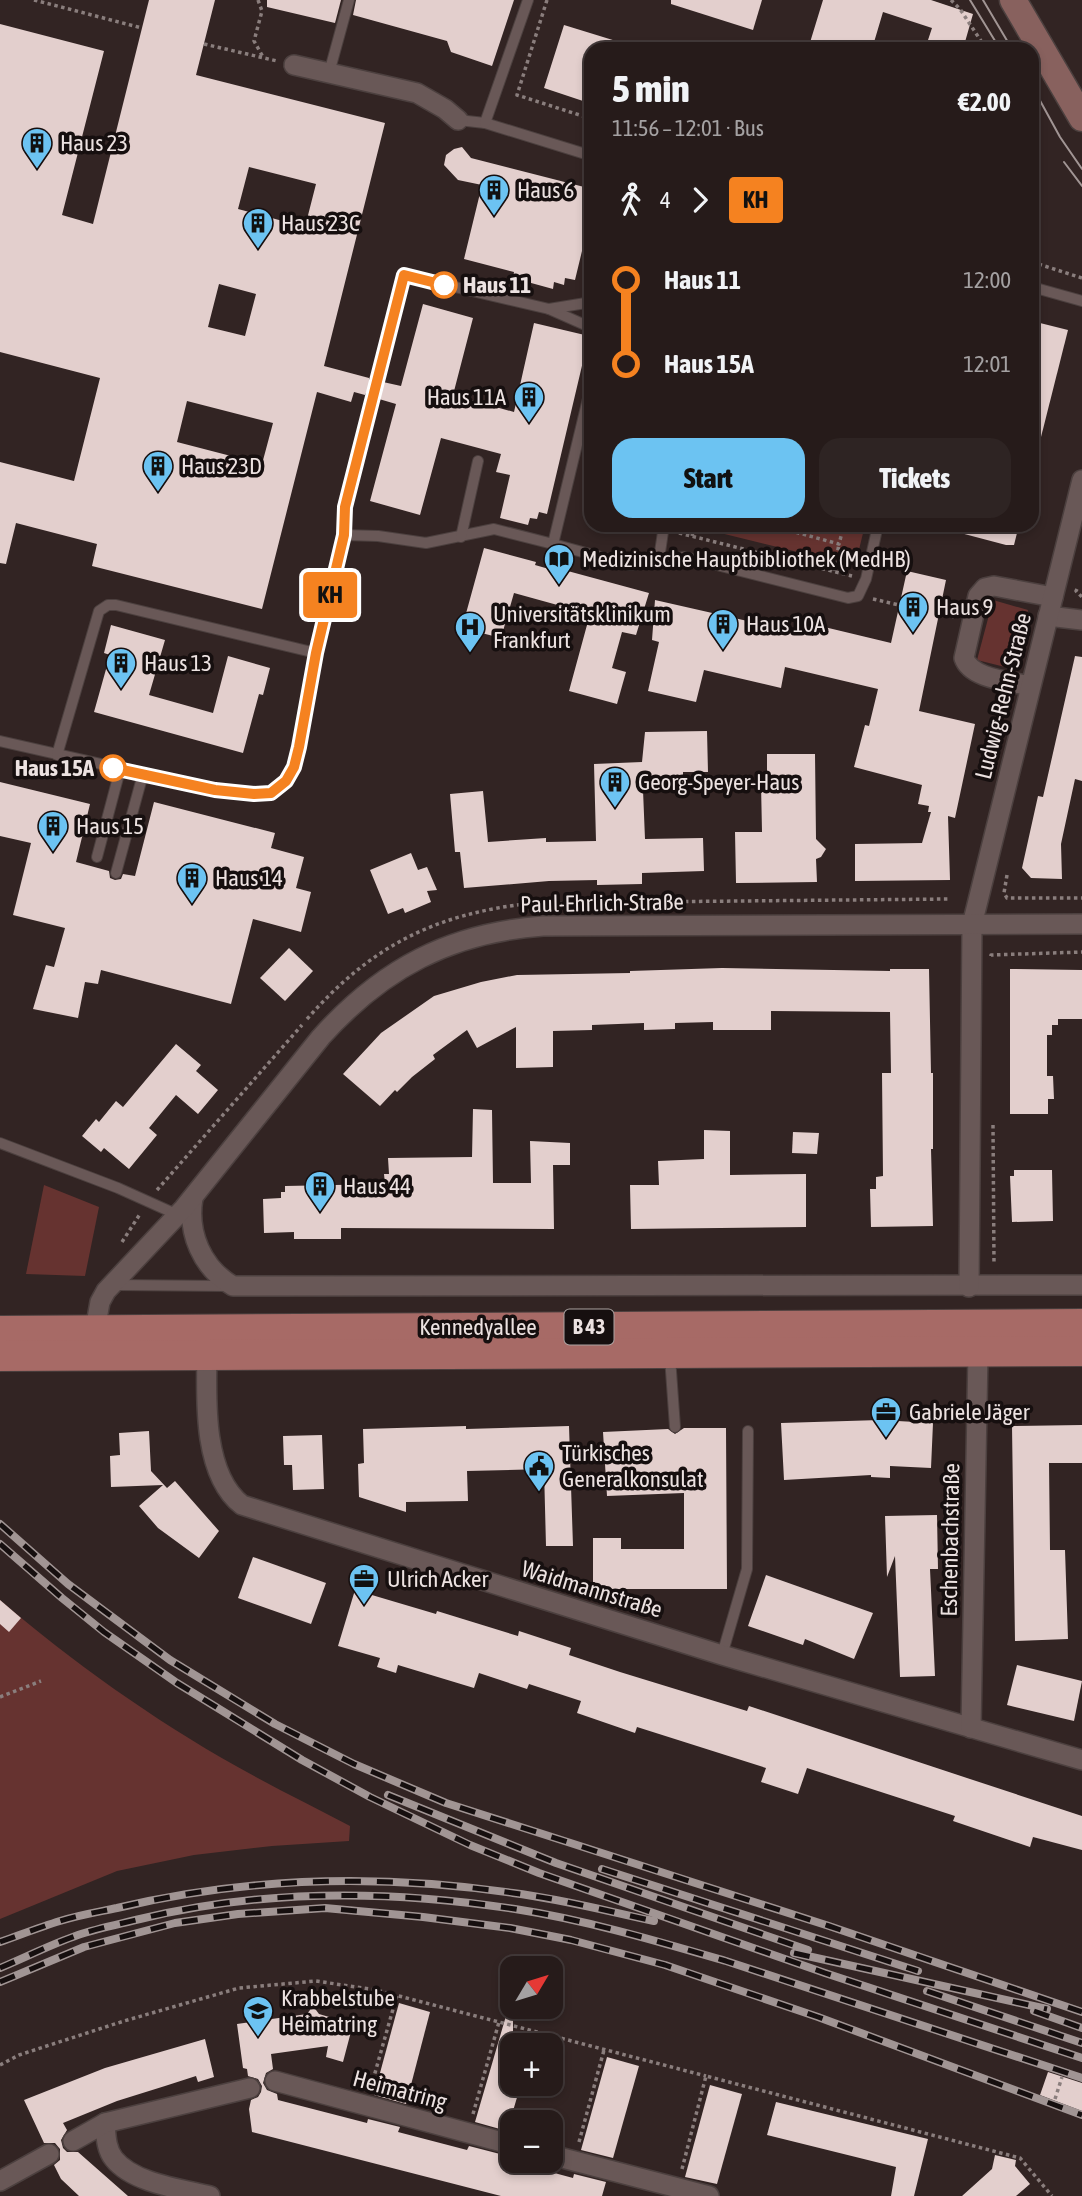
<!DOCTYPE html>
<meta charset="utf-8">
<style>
body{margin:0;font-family:"Asap Condensed",sans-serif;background:#2e2423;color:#f1f3f6;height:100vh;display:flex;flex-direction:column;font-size:26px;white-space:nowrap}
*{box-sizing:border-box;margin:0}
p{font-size:23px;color:#a4a1a2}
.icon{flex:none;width:38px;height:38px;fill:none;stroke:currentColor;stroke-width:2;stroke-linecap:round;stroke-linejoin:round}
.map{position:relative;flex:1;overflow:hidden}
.details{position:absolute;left:584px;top:42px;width:455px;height:490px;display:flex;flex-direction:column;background:#261b1a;border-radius:21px;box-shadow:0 4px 10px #0003,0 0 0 2px #423939}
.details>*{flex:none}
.badge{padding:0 14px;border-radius:5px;font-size:24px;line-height:46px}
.needle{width:46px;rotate:52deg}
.tools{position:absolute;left:500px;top:1956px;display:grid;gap:14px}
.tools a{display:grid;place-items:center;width:63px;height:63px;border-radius:14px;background:#261b1a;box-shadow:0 4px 10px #0003,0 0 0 2px #423939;font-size:35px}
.map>.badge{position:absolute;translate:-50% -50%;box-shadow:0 0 0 4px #fff}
.legs{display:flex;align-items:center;gap:10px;height:77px;padding:0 28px;font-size:23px}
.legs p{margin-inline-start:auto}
.head{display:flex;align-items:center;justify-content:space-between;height:119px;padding:0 28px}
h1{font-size:38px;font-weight:800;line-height:52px}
.button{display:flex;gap:14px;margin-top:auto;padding:14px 28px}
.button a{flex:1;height:80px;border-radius:21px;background:#6cc3f2;color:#111;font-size:28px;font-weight:800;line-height:80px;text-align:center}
.button a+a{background:#2e2423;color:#f1f3f6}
ul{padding:0 28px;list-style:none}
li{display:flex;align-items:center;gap:24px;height:84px;font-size:26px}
li i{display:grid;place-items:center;width:10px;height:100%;margin:0 9px;background:currentColor}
li i::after{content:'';width:18px;height:18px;margin:-9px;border:5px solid;border-radius:50%;background:#261b1a}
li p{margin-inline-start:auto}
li:first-child i{background:linear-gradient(#0000 50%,currentColor 0)}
li:last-child i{background:linear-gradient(currentColor 50%,#0000 0)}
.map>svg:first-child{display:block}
</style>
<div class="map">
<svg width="1082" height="2196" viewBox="0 0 1082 2196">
<rect width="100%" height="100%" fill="#322423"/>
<g fill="#663330">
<path d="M688,525H865L855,566Z"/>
<path d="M993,600L1028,610L1013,669L977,660Z"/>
<path d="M44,1185L99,1207L85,1276L26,1274Z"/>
<path d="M0,1600C71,1661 154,1720 236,1766C273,1787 312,1806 350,1826L349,1841L272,1846L194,1855L117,1871L0,1919Z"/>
</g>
<g fill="#e3cfcd" fill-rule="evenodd">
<path d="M149,0H215L196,75L385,123L324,366L369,378V383L373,387H379L383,382L401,386L423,304L473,318L453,395L514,412L534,323L589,336L547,514L539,512L537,519L530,518L528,525L500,518L510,475L496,472L501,454L441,438L420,515L370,501L396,404L379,399L378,392L373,390L367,391L365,395L354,392L351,402L317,392L262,609L92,566L97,544L16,523L6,564L0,563V462L74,481L100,378L0,352V24L104,51L62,215L93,224ZM249,167L316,184L305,227L238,209ZM219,284L256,294L245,336L208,327ZM187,401L273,423L262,464L177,442Z"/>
<path d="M267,0H341L335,23L267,7Z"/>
<path d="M356,0H514L492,66L451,52L447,41L353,15Z"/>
<path d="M671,0H762L753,30L671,4Z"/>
<path d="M823,0H931L973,14L963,49H925L932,28L883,12L872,49H808Z"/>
<path d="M564,25L629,45V49H592V104L544,88Z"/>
<path d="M462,147L471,158L592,189V254L582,251L575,280L565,278L564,285L554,282L553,289L513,278L514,272L464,259L482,185L458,180L444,165L446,155L454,149Z"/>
<path d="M1032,321L1068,330L1039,445L1032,444Z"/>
<path d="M954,525H1019L1014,545H1006L953,531Z"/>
<path d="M484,548L536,562L535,565L563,573L564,570L649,593L636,635L622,632L612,668L626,672L617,704L569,691L590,614L514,593L501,638L462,628Z"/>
<path d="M907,571L946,580L919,711L975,724L955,818L948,816L950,880L855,881V844L922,843L931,812H928L929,806L918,804L922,785L854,767L865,725L869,726L878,689L785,667L781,688L704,670L696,702L648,691L659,642L652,640L655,600L813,636L816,625L891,643Z"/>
<path d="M111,625L165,640L149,695L213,713L228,656L270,668L263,695L259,694L243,753L94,712L110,655L104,653Z"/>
<path d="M1075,656L1082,657V781L1075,779L1061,844L1062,879L1031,878L1022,868L1038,796L1043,797Z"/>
<path d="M707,731L708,772H683V783L643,790L645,839L703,838L704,871L642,873V884L597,885V880L549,881L464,888L460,852H455L450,794L483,791L488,842L546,838V842L596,841L594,764L642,762L645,732Z"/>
<path d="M767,754H815L816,839L826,849L821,857L816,859L817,882L736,883L735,832H762L761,784H767Z"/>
<path d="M0,782L90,804L76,862L109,871L110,878L115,880L121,879L123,874L135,876L154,802L275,833L271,848L304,857L296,888L311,892L301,932L253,919L231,1004L101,970L98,984L85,982L78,1018L33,1009L46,965L54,967L65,928L13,915L31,843L0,836Z"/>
<path d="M411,853L418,870L427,867L437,890L427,891L431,902L405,913L403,908L388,914L370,870Z"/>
<path d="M289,948L313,971L285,1001L260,978Z"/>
<path d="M722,968L890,971V969H929L931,1073H933V1149H931L933,1226L871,1227L870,1189H876V1177L883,1176L882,1073H891L890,1012L771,1011V1030H713V1022L675,1023V1029L644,1030V1023L592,1025V1030L553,1031V1067L516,1068V1027L477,1048L467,1030L433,1055L435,1059L412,1077L397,1092L395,1090L380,1106L343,1074L381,1033L434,996L481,982L517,975L630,973V971Z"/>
<path d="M1010,969L1082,970V1019H1058V1025H1052V1035H1047V1076H1053L1054,1099H1048V1114H1010Z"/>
<path d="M176,1044L201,1065L196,1071L218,1090L198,1114L176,1095L149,1128L157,1135L129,1169L104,1148L101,1152L82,1136L96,1119L99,1122L116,1101L123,1107Z"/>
<path d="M473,1109L492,1110L493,1183H531L530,1141L570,1143V1165H553L554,1229L341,1228V1239H294V1232L264,1233L263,1199L281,1198V1192H285V1186L385,1184L384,1174H389L388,1158L472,1157Z"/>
<path d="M704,1130L730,1131V1175L806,1174V1227L631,1229L630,1185H659L658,1161L704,1159Z"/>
<path d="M793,1132L819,1133L817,1154L792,1153Z"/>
<path d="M1014,1170H1052L1053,1221L1012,1222L1010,1176H1014Z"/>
<path d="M880,1420L933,1423L931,1468L890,1466V1478L871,1477V1475L784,1480L781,1423Z"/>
<path d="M1082,1425V1463H1049L1050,1550H1065L1068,1639L1015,1641L1012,1426Z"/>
<path d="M466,1426V1429L569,1426L573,1546H546L544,1469L467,1471L468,1501L406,1502V1512L359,1497L358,1464L364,1463L363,1429Z"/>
<path d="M684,1428H726L727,1589H593V1538H621V1549H684V1493L607,1496L603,1432L668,1429L675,1434Z"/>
<path d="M149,1431L151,1471L167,1488L175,1481L219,1531L199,1558L158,1528L139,1506L163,1485L111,1487L110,1456L120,1455L119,1433Z"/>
<path d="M322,1435L324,1489L293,1490L292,1465H284L283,1436Z"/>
<path d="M937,1515L938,1569H930L935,1676L900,1677L895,1556L887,1577L885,1516Z"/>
<path d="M253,1557L326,1583L311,1624L238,1598Z"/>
<path d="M766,1575L873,1613L854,1659L805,1639L803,1645L748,1626Z"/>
<path d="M355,1590L436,1614L437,1611L518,1636L519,1631L571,1648L569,1655L620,1672L747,1711L749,1706L1082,1816V1850L1033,1837L1030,1847L953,1821L955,1816L807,1768L798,1794L761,1782L766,1768L637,1727L635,1733L577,1713L581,1701L529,1684L527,1689L479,1673L474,1688L398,1665L396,1673L377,1667L380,1658L338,1646Z"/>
<path d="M0,1600L21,1618L9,1632L0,1624Z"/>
<path d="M1017,1665L1082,1681L1074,1721L1007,1705Z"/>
<path d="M399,2003L430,2012L406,2104L374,2095Z"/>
<path d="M313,2006L319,2014L353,2024L343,2062L326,2057L328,2046L271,2054L273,2069L266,2073L263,2083L267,2090L277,2094L278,2100L367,2123L368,2119L400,2127L398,2132L467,2150L469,2146L500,2154L499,2158L573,2178L574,2174L606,2182L602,2196H501L252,2132L249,2109L251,2100L258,2097L261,2092L262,2086L258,2079L248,2076L247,2069L243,2068L237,2024L307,2014Z"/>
<path d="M508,2009L513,2010V2084H521L507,2131L475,2122Z"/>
<path d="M205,2039L214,2077L198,2082L196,2076L165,2086L117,2101L63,2123L67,2130L61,2140L63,2148L67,2152H78L128,2196H79L61,2179L54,2165L60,2160V2149L55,2143H44L24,2100L105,2068Z"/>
<path d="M607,2057L639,2066L613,2158L581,2150Z"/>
<path d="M1048,2072L1082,2083V2111L1040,2095Z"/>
<path d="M710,2085L742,2094L717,2184L685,2177Z"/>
<path d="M776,2102L928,2139L914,2196H891L896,2167L767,2135Z"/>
<path d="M995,2155L1016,2160L1015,2166L1030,2184L1016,2196H962L992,2169Z"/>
</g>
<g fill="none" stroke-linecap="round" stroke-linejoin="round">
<g stroke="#4c403f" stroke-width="12">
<g id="service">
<path d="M329,73L349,0"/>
<path d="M458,120L485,123L592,156"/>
<path d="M485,123L528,0"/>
<path d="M1032,287L1082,301"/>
<path d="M549,309L592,328"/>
<path d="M376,380L404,275L549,309L592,302"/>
<path d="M344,535L378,536L426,543L494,529L553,544L592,382"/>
<path d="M461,537L478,461"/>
<path d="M553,544L630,565L685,557L848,598L858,596L866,579L878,525"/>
<path d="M659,559L664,525"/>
<path d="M0,741L215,790L255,794L271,793L286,781L294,767L299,746L316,653L344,535L345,507L372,397"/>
<path d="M57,755L99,611L108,605H116L316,653"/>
<path d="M97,857L120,770"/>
<path d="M116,873L143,774"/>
<path d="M0,1143L118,1188L178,1215"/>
<path d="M115,1285L229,1286"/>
<path d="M670,1357L675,1427"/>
<path d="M722,1655L747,1569L748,1431"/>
</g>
</g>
<g stroke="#4c403f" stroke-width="22">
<g id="minor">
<path d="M294,65L417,93L445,109L458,120"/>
<path d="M1048,616L1082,620"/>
<path d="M1030,686C1010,681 971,679 964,658L978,596L985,588L994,586L1053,597"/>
<path d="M193,1198C187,1233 202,1268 233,1286L1082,1285"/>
<path d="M969,1287L972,925L1082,480"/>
<path d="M103,1336L95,1330L100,1302L106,1291L184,1208L321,1037C383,968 450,933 543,926L1082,924"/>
<path d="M207,1355C206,1400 203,1475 242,1505L722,1655L1082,1760"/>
<path d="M971,1728L978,1352"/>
<path d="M275,2081L513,2145"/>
<path d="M105,2123C106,2136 106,2149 114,2159C133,2183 181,2189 210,2196"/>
<path d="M73,2141L105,2123L250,2088"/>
<path d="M551,2155L709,2196"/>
<path d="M0,2181L49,2154"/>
</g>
</g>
<g stroke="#4c403f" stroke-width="29">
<path id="secondary" d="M1013,0L1082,118"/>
</g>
<g stroke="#4c403f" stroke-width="32">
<g id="primary">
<path d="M0,1331L1082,1324"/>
<path d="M0,1356L1082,1351"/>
</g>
</g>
<g stroke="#8a7e7d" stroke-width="3.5" stroke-dasharray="3.5 3.5" stroke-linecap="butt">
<path d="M34,0L142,28"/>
<path d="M258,0L262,11L254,41L263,57"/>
<path d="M547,0L517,95L592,119"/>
<path d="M951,0L960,9L981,41"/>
<path d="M204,44L277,61"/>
<path d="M1032,262L1082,278"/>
<path d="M769,525L839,544L844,525"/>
<path d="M679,533L852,576"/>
<path d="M692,536L695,525"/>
<path d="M834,571L839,544"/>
<path d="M1077,589L1076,591L1082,597"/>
<path d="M873,599L899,605"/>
<path d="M939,613L954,617"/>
<path d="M1007,875L1004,893L1007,898H1082"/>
<path d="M991,956V955L1082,952"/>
<path d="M307,1019C372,945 435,914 532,903L948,899"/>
<path d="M993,1125L994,1264"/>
<path d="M157,1190L302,1025"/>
<path d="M122,1242L140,1214"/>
<path d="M0,1697L41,1681"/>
<path d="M0,2065L19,2055L124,2021L239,1988L316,1981L376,1990L706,2076"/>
<path d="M371,2087L397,1995"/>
<path d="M1055,2099L1062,2077"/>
<path d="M473,2114L499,2022"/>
<path d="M579,2142L604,2050"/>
<path d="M682,2169L706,2076L1020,2158L1052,2196"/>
</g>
<use href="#service" stroke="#695857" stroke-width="10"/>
<use href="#minor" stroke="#695857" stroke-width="19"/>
<use href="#secondary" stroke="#88615e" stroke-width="26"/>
<use href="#primary" stroke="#a76a66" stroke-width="30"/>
<g stroke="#a19594" stroke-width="2">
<path d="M970,0L1000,49"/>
<path d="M983,0L1012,49"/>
<path d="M1032,86L1060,137L1082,169"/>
<path d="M1064,162L1082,186"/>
</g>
<g stroke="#a19594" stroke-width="8">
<g id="rail">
<path d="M0,1524L68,1584L170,1660L275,1724L354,1764L446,1803L829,1926L1082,2012"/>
<path d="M0,1544L62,1598L104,1632L177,1683L302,1760L370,1797L470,1845L539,1873L825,1973L1082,2058"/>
<path d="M388,1795L556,1863L808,1950"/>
<path d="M602,1869L918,1971"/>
<path d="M0,1942C20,1935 40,1927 60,1921C79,1915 98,1912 117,1908C247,1877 381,1874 513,1893C561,1899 607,1911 654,1921"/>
<path d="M794,1953L1047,2009"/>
<path d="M0,1968C26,1957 52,1944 78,1935C98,1928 120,1924 140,1919C262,1889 391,1890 515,1909C586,1920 657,1941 726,1961L1082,2078"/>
<path d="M0,1982L84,1947L175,1923L238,1914L325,1908L423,1917L510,1928L571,1940L665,1965L818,2017L1082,2115"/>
<path d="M927,1991L1082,2043"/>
<path d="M1034,2011L1082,2028"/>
</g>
</g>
<use href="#rail" stroke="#160f0f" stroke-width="5" stroke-dasharray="16" stroke-linecap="butt"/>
</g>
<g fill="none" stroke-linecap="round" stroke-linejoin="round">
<g stroke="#fff" stroke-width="16">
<path id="line-1" d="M113,768L215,790L254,794L271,793L286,781L294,767L299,747L316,653L344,535L345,507L404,275L444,285"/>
</g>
<use href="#line-1" stroke="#f58220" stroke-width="10"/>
</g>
<defs>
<g id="building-pin" transform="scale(1.575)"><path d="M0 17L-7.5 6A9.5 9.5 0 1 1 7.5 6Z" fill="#6cc3f2" stroke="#160f0f"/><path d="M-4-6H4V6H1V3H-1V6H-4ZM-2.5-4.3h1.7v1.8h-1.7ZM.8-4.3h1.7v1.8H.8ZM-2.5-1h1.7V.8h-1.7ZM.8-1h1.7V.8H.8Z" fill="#111"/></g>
<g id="library-pin" transform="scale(1.575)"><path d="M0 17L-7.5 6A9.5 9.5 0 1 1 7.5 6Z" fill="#6cc3f2" stroke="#160f0f"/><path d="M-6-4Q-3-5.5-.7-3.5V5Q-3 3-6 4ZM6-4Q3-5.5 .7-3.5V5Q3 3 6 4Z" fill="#111"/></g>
<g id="hospital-pin" transform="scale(1.575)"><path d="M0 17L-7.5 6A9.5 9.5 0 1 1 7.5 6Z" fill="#6cc3f2" stroke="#160f0f"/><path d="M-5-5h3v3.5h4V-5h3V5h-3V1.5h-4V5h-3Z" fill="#111"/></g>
<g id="office-pin" transform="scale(1.575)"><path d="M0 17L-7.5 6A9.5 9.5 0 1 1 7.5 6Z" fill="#6cc3f2" stroke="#160f0f"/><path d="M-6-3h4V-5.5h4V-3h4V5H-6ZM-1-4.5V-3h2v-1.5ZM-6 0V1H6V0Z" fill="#111"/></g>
<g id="civic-pin" transform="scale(1.575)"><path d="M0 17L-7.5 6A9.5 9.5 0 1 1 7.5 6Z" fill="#6cc3f2" stroke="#160f0f"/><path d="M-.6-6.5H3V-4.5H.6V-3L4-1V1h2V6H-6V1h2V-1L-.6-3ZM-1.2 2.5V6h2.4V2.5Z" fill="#111"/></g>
<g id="school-pin" transform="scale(1.575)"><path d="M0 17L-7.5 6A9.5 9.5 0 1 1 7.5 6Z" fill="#6cc3f2" stroke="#160f0f"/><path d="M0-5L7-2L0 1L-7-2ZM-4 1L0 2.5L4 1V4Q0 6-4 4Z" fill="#111"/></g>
</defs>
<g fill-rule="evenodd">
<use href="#building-pin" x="37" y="143"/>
<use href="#building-pin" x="494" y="190"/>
<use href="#building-pin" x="258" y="223"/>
<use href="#building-pin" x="529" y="397"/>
<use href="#building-pin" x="158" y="466"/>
<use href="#library-pin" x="559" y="559"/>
<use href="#building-pin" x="913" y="607"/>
<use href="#building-pin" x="723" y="624"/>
<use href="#hospital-pin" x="470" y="627"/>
<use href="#building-pin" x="121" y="663"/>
<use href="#building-pin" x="615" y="782"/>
<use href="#building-pin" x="53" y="826"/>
<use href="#building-pin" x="192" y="878"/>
<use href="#building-pin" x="320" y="1186"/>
<use href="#office-pin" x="886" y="1412"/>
<use href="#civic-pin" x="539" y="1466"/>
<use href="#office-pin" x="364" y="1579"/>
<use href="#school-pin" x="258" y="2011"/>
</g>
<g fill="#fff" stroke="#f58220" stroke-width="3.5">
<circle cx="444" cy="285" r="12"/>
<circle cx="113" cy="768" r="12"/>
</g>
<g text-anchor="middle" stroke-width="7" stroke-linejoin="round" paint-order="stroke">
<rect fill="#160f0f" stroke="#aca3a2" stroke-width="2" x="564.5" y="1309.5" width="49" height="35" rx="5"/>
<g font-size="21" font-weight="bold" fill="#ece2e1">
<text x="589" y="1334">B 43</text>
</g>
<g font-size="23" fill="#ece2e1" stroke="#160f0f" text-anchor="start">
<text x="60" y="151">Haus 23</text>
<text x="517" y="198">Haus 6</text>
<text x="281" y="231">Haus 23C</text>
<text x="506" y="405" text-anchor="end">Haus 11A</text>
<text x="181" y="474">Haus 23D</text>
<text x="582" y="567">Medizinische Hauptbibliothek (MedHB)</text>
<text x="936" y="615">Haus 9</text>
<text x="493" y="622">Universitätsklinikum<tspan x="493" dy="26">Frankfurt</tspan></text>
<text x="746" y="632">Haus 10A</text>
<text x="144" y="671">Haus 13</text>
<text x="638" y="790">Georg-Speyer-Haus</text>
<text x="76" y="834">Haus 15</text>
<text x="215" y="886">Haus 14</text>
<text x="343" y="1194">Haus 44</text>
<text x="909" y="1420">Gabriele Jäger</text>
<text x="562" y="1461">Türkisches<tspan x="562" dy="26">Generalkonsulat</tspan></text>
<text x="387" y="1587">Ulrich Acker</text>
<text x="281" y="2006">Krabbelstube<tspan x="281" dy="26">Heimatring</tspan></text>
</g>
<g font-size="23" font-weight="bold" fill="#ece2e1" stroke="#160f0f" text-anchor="start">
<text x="463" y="293">Haus 11</text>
<text x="94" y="776" text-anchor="end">Haus 15A</text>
</g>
<g font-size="23" fill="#ece2e1" stroke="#160f0f">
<text transform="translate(1003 696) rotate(-76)" y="8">Ludwig-Rehn-Straße</text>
<text transform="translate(602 903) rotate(-1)" y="8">Paul-Ehrlich-Straße</text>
<text x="478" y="1335">Kennedyallee</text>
<text transform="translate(950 1540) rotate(-89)" y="8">Eschenbachstraße</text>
<text transform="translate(592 1589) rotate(17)" y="8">Waidmannstraße</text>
<text transform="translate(400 2090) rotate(15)" y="8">Heimatring</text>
</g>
</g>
</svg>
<div class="tools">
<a><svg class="needle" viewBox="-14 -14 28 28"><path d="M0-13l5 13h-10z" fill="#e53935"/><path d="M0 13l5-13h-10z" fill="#a4a1a2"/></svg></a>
<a>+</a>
<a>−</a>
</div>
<b class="badge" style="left:330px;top:595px;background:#f58220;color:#111">KH</b>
<section class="details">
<div class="head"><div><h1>5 min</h1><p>11:56 – 12:01 · Bus</p></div><b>€2.00</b></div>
<div class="legs"><svg class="icon" aria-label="walk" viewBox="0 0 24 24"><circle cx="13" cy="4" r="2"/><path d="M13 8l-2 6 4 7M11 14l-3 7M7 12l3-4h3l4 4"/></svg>4<svg class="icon" aria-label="forward" viewBox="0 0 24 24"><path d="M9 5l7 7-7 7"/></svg><b class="badge" style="background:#f58220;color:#111">KH</b></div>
<ul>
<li><i style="color:#f58220"></i><b>Haus 11</b><p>12:00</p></li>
<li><i style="color:#f58220"></i><b>Haus 15A</b><p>12:01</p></li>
</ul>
<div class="button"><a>Start</a><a>Tickets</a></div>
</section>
</div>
